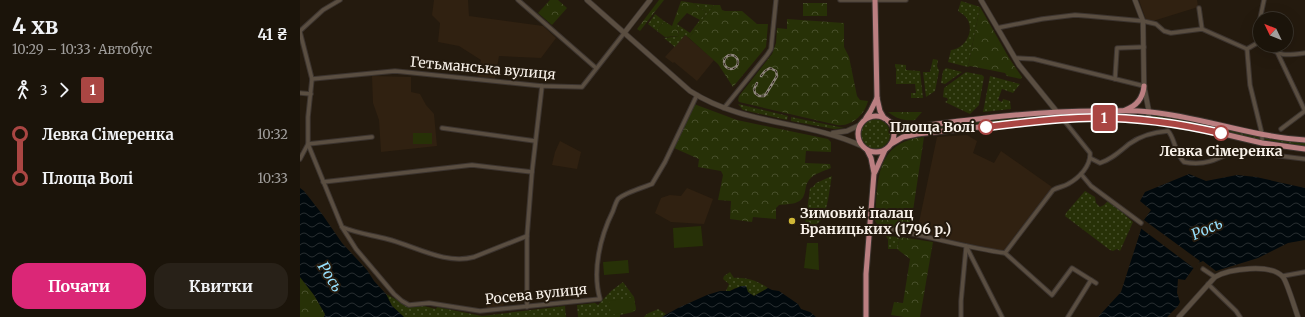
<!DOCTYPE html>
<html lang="uk">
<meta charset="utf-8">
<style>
body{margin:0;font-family:Merriweather,serif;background:#282118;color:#f1f3f6;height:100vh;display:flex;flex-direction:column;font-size:15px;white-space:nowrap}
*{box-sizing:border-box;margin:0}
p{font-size:13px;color:#a09e9c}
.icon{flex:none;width:22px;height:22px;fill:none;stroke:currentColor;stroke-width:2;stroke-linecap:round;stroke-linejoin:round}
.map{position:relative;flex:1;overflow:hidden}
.side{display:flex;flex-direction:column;background:#1b140a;width:300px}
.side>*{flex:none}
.badge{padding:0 8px;border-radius:3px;font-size:14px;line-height:26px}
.needle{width:26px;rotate:313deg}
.fabs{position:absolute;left:953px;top:12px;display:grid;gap:8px}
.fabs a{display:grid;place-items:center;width:40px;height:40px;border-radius:50%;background:#1b140a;box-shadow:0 4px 16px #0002,0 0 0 1px #39332b;font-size:20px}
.map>.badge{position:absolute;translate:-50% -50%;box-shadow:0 0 0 2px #fff}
.legs{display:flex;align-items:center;gap:6px;height:44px;padding:0 12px;font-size:13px}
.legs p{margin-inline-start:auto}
.head{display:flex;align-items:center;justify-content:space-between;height:68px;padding:0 12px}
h1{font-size:22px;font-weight:700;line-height:30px}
.button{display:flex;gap:8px;margin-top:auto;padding:8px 12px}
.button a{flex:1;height:46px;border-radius:16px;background:#db2777;color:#fff;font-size:16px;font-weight:700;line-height:46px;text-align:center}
.button a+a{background:#282118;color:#f1f3f6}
ul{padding:0 12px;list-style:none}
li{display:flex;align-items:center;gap:14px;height:44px;font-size:15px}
li i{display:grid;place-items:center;width:6px;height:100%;margin:0 5px;background:currentColor}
li i::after{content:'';width:10px;height:10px;margin:-5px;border:3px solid;border-radius:50%;background:#1b140a}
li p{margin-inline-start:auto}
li:first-child i{background:linear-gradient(#0000 50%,currentColor 0)}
li:last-child i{background:linear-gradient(currentColor 50%,#0000 0)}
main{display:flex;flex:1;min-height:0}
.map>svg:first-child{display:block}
</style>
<main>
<section class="side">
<div class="head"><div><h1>4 хв</h1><p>10:29 – 10:33 · Автобус</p></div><b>41 ₴</b></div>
<div class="legs"><svg class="icon" aria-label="walk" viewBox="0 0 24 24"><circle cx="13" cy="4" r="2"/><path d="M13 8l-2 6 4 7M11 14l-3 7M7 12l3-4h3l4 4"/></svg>3<svg class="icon" aria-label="forward" viewBox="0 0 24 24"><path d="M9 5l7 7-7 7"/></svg><b class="badge" style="background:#aa4643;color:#fff">1</b></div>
<ul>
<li><i style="color:#aa4643"></i><b>Левка Сімеренка</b><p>10:32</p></li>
<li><i style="color:#aa4643"></i><b>Площа Волі</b><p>10:33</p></li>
</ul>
<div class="button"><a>Почати</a><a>Квитки</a></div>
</section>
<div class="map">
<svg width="1005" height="317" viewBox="0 0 1005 317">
<defs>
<pattern id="grass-dots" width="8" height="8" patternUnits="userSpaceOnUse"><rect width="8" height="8" fill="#273107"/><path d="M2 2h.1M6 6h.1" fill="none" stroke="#474f2b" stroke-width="1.8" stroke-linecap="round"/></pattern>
<pattern id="forest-crowns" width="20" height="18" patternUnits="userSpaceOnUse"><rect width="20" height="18" fill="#273107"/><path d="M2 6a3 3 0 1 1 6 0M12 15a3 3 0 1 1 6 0" fill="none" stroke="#474f2b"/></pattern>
<pattern id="water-waves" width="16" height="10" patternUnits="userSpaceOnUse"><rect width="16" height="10" fill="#01090d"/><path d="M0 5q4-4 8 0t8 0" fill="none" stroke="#272d30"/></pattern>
</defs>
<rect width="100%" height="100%" fill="#241a0e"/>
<g fill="#302111">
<path d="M134,0H168L169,16L243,26L256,38L241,58L199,56L195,79L178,78L181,60L159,46L138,42L140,23L132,15Z"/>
<path d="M839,0H897L898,7L853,21L846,20Z"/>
<path d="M385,35L414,60L397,81L374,62L373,63L365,57Z"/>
<path d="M72,76L111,77V92L120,94L126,105L134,114L137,146L81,152L79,120L73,103Z"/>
<path d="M667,135L677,141L673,153L694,163L701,151L752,187L703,251L633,236L623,233L618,227L637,137Z"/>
<path d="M260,141L281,152L277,169L252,165L255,152Z"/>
<path d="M387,188L413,199L404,224L371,222L355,213L361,198L370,195L381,196Z"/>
<path d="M202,292L204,308L187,309L185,294Z"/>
</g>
<g fill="url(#grass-dots)">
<path d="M661,1L680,7L668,67L648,62L651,50C663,49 673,35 669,23C668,18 663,14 658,11Z"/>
<path d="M393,3L414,5L389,38L385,35L375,47L364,38L379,36L377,24L390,33L406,12Z"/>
<path d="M355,14L364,21L357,31L348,24Z"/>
<path d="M633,59L638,60L637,66L639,71L635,91L626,97L623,72H630Z"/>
<path d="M595,64L606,65V70L620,71L623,98H611V93H616L615,84H596V68L595,67Z"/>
<path d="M646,68L662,72L645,84L641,83L643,71Z"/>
<path d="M666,72L682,75L684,77L679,105L670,114L645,102L648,100L647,98L643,97L644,88Z"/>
<path d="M690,76L720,84L713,93L702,89L698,100L702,102L703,99L710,101L711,109L683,112Z"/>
<path d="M438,104L488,116L487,120L443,110Z"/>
<path d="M831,113L830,116H769L768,114Z"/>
<path d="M854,114L907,124L959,136V139L906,127L854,117Z"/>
<path d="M744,115V116L606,132L605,130Z"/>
<path d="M491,117L544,128L534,129L491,121Z"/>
<circle cx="575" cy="134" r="15"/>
<path d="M965,137L1005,143V146L965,140Z"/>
<path d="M532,176C529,189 528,220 515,225C512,226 508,225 505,225L510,188L513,187L516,183Z"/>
<path d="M785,191L795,197L796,203L800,207L804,205L808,201L825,214V215L833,222L820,251L817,249L813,251L810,250L765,216L766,213Z"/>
<path d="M586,236L600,237L597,249H588V239L587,238Z"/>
<path d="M430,272L434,278C446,277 458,281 468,288L454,296L448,292L435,288L430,291H426L429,284L423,279L424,276Z"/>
<path d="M323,282L334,297L336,310L333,312L320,315V317H278L277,305L295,303L298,305L311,291Z"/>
<path d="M86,294L110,307L124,306L136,309L137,307L182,316L265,306L266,317H104L92,306Z"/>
<path d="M358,309L366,314L362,317H338H344C348,312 353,312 358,309Z"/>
</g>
<g fill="url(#forest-crowns)">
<path d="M250,0H258L267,8L252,25L238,13Z"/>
<path d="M359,0H364L340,31L337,29Z"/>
<path d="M381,1L393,3L406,12L400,20L387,13L377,24L379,36L365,37L357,31L364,21L372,26Z"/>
<rect x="503" y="3" width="24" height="13"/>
<path d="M414,5H420L422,10L425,11H442L457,24H468L466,47L433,87L418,64L389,38Z"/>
<path d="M680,7L709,58L722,77L721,79L707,76L705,73L670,66L668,67Z"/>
<path d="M487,19L544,23V47L549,57L557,96L560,100L568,101C565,114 552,127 537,125L439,102L438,100L439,96L472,54L476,43L477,28L487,29Z"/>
<path d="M394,104L437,120L528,139L531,142V152L506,151L505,163L530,164L531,168C524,171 513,174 509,180C505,185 506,190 504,195C501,205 487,204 479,205L476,208V219L453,217L452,222L430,219L431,201L418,200L423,175L421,171L398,167L399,159L374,148Z"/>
<path d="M588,112H622L615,120C604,121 597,119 588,112Z"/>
<path d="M624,137L611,224L607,228L604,229L577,224L575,221C578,182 574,142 624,137Z"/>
<path d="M600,237L633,242L620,317H604L591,315L594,302L603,303L610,259L597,249Z"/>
<path d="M0,277L14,295L25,314L24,317H0Z"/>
</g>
<g fill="#273107">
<rect x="113" y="133" width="19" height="11"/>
<path d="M401,226L403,246L374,248L373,228Z"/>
<path d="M507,243H518L519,270L504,268Z"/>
<path d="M328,260L329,273L304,275L303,262Z"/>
<path d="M334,297L336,310L311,315L309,301Z"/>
</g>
<g fill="url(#water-waves)">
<path d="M889,174L906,181L937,175L956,177L1005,188V240L988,243L958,258L916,271L903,261C895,263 890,274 885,280L878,279L877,293L880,302L878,306L867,317H798L821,292L844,220L851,210L840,201L845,192Z"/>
<path d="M0,188L4,191L22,214L42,243L67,270L74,281L86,294L92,306L104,317H24L25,314L14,295L0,277Z"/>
<path d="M441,286H446L448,292L454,296L468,288L472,290L479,291L498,304L501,309L510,312L516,317H362L378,308L407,295L420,291H430Z"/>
</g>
<path fill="#241a0e" d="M844,220L900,261L895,269L839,227Z"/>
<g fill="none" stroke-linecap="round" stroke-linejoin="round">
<g stroke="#3c342f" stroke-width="5.5">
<g id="street">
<path d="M218,0L296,68"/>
<path d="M540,0H606"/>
<path d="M899,8L902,29"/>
<path d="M960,19L964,0"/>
<path d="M697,28L742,19L775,15L788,16L843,21L856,24L864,31L871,33L902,29L947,49L959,42L960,43"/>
<path d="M0,31L23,10L40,0"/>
<path d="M0,32L12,79L8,117V144L42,227C56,233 72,235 87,239C115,246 145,265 174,257L227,236"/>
<path d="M959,42L960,25"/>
<path d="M963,45C982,56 983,56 1005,53"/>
<path d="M947,49L950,85L962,134V143"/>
<path d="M978,54L1005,111"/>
<path d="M715,58L734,59L844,86"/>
<path d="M12,79L95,71L242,86L282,87L325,32"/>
<path d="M815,79L817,48L844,47"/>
<path d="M0,93L11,94"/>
<path d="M424,108L467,55L471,49L476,0"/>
<path d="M142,128L235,141"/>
<path d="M981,129L1005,111"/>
<path d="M972,155L1005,159"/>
<path d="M790,158L800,163C812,159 819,152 829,144C840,136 854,132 868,131C875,138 874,152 884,162C904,166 916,160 934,151"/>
<path d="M0,159L8,144L72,137"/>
<path d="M781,174L791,186L841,223"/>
<path d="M23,182L172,165L232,172"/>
<path d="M570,226C616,232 660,247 705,253L753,190C758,187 763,187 768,184C779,178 791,166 790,153L762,118"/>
<path d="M42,227L56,249L94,294L102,301L109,305L129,303L180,311L300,299C292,271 300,237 313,211C314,208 316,202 318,199C324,193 344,187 352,184L365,162L397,95"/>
<path d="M666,246L702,317"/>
<path d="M705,253L752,295L772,268L796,283"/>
<path d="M903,269L915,277"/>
<path d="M983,276L1005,272"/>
<path d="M908,284L936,311L940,317"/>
<path d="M227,307V236L232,172L242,86"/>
<path d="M661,317V301L666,248"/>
<path d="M768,317L791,280"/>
</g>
</g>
<g stroke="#3c342f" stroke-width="6">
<g id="secondary">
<path d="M287,0L390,91C445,126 505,120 562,146"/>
<path d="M681,0L719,65L762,118"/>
<path d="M835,0L843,21L844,86L849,112L848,120"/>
<path d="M325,32L350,0"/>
<path d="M533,133L547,131L560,125"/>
<path d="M879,317L915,277C929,269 971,263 983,277C987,282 995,309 998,317"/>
</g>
</g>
<g stroke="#3c342f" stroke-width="7">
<g id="primary">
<path d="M575,0L577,98L580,111L584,118"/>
<path d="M825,110C837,106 843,98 844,86"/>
<circle cx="576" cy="134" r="18"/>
<path d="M566,118L570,112L577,98"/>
<path d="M588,121C596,126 603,127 613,127C675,119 736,111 798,111C815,111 833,110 850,112C902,117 952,137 1005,140"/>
<path d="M591,144L603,137L617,134L762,118H821L869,122L907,130L962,143L1005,149"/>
<path d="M575,172L585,150"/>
<path d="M566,317V274L574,173L571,158L567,150"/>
</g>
</g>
<use href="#street" stroke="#5a4e41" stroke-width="3.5"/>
<use href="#secondary" stroke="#5a4e41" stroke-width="4.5"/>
<use href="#primary" stroke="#bb7f81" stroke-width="5"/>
<g stroke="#8f877d" stroke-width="2.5">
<g id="rail">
<circle cx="431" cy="62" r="7"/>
<path d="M457,83L454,89L455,93L459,96H464L466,94L477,76L476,71L470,68L465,71L461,76"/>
</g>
</g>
<use href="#rail" stroke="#241a0e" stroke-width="1" stroke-dasharray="3" stroke-linecap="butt"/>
</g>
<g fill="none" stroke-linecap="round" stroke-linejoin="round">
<g stroke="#fff" stroke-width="9">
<path id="line-1" d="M686,127C711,124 736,121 761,119C815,114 869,121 921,133"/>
</g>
<use href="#line-1" stroke="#aa4643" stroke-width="6"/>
</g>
<g fill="#fff" stroke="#aa4643" stroke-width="2">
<circle cx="686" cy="127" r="7"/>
<circle cx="921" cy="133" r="7"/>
</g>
<circle fill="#d0b736" stroke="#241a0e" stroke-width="1.5" cx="492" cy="221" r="4"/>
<g text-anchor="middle" stroke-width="4" stroke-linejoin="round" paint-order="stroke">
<g font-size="14" fill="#f8f1e9" stroke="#241a0e">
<text transform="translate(183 68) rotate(5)" y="5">Гетьманська вулиця</text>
<text transform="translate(236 294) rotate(-6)" y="5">Росева вулиця</text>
</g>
<g font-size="14" font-weight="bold" fill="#f8f1e9" stroke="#241a0e" text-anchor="end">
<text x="675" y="132">Площа Волі</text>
<text x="921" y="156" text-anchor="middle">Левка Сімеренка</text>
</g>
<g font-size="14" font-weight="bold" fill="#f8f1e9" stroke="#241a0e" text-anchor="start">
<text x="500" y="218">Зимовий палац<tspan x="500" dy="16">Браницьких (1796 р.)</tspan></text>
</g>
<g font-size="15" font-style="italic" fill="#97dffc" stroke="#241a0e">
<text transform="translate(907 229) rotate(-24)" y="5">Рось</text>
<text transform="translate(30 277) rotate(58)" y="5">Рось</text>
</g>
</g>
</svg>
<div class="fabs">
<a><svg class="needle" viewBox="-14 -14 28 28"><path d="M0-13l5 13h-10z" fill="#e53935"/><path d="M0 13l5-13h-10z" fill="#a09e9c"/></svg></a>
</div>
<b class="badge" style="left:804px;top:118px;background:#aa4643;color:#fff">1</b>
</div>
</main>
